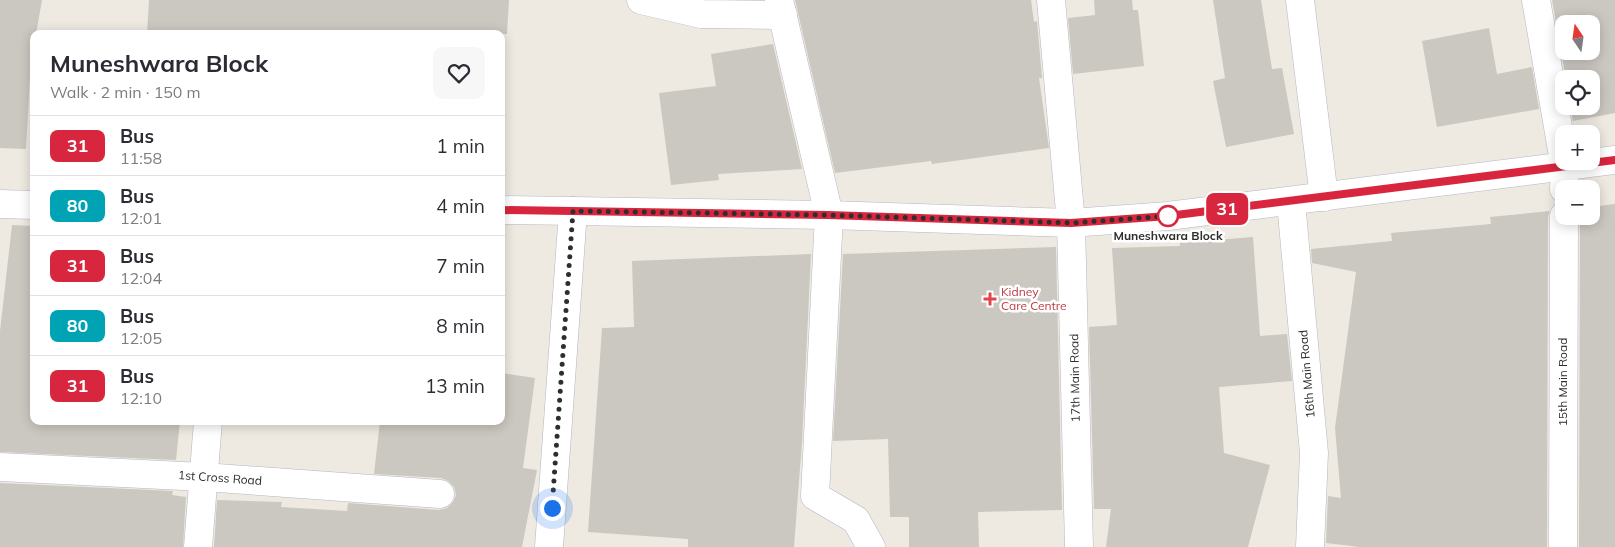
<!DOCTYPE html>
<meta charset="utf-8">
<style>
body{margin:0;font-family:Mulish,sans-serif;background:#f7f7f7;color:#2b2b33;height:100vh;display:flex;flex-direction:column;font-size:19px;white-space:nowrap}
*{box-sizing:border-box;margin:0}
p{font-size:16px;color:#7c7c81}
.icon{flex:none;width:28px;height:28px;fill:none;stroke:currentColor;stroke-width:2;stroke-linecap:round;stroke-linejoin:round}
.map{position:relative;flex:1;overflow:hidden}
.details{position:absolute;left:30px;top:30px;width:475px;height:395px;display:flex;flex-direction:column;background:#fff;border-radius:10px;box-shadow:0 2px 12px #0003}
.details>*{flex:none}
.badge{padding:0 10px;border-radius:8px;font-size:18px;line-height:32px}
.needle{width:32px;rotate:347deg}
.buttons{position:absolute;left:1555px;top:15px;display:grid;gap:10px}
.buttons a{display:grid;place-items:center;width:45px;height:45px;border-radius:10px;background:#fff;box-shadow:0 2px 12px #0003;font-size:25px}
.you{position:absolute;width:25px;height:25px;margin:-12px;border:4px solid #fff;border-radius:50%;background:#1a73e8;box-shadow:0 0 0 8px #1a73e833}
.map>.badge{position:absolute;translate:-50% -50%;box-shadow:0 0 0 2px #fff}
.round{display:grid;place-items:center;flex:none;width:52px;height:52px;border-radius:10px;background:#f7f7f7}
.head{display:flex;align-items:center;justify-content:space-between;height:85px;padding:0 20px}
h1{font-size:24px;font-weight:700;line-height:38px}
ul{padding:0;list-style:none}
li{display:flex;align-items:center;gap:15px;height:60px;padding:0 20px;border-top:1px solid #e1e1e2}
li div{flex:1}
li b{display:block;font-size:19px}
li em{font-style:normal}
li .badge{min-width:55px;font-weight:700;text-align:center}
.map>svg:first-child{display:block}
</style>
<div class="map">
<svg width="1615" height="547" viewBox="0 0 1615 547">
<rect width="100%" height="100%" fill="#eeeae2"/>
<g fill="#cac8c0" fill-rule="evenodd">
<path d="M0,0H42L36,34H34V59H31L26,149L0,148Z"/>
<path d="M149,0H509L507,34H147Z"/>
<path d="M795,0H1031L1034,22L1037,21L1042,78H1039L1049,148L932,164L931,161L835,173Z"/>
<path d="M1094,0H1132L1133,10H1138L1144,66L1073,74L1068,18L1095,15Z"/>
<path d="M1213,0H1261L1272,69L1282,68L1294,134L1226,147L1213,81L1225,78Z"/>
<path d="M1552,0H1615V113L1573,121L1570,106H1591V79H1566ZM1564,24H1591V51H1564Z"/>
<path d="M1489,28L1497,74L1532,67L1539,109L1437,127L1422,41Z"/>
<path d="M773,44L802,169L718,174L719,180L671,185L659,93L716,86L711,54Z"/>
<path d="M1615,204V547H1579L1580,216H1591V207Z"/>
<path d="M1550,211L1548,216L1547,547H1360L1326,543L1328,496L1341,498L1335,428L1356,272L1312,263L1311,249L1392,241L1391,233L1491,224L1490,217Z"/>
<path d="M12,225L34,226V421H180L176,460L0,452V331Z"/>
<path d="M1253,237L1260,336L1287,334L1292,381L1219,387L1224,453L1270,465L1248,547H1106L1111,509H1094L1089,327L1117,325L1112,248L1180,246V243Z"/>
<path d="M1056,247L1062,510L978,512L979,547H909V517H890L888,439L833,441L843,254Z"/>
<path d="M811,254L802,442L794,547H688V539L588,532L602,328L634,327L632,261Z"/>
<path d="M501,373L535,378L523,468L537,470L522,547H214L217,500L282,502L281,507L347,511L348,503L439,510L447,508L453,502L456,495L454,487L448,481L441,478L374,474L380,421H501Z"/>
<path d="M0,483L173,491L172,495L186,497L183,547H0Z"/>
</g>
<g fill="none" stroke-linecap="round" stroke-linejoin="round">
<g stroke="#b5b6c0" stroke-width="29">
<g id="minor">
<path d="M641,0L701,14L783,15"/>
<path d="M779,0L829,215L815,496L856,520L871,547"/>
<path d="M1300,0L1324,197"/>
<path d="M1536,0L1565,167L1564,189"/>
<path d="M1291,202L1314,453L1310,547"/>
<path d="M0,467L203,477L440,494"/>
<path d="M198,547L208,421"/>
<path d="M1563,547L1564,216"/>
</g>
</g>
<g stroke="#b5b6c0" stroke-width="29">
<g id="tertiary">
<path d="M1051,0L1071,223L1079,547"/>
<path d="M549,547L573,211"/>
</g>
</g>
<g stroke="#b5b6c0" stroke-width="29">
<g id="secondary">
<path d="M0,204L34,205"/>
<path d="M501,210L829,215L1071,223L1168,216L1615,160"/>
</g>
</g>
<use href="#minor" stroke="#fff" stroke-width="28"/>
<use href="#tertiary" stroke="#fff" stroke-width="28"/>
<use href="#secondary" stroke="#fff" stroke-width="28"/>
</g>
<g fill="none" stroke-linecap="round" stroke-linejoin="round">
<g stroke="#fff" stroke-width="11">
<path id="line" d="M501,210L828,215L1071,223L1168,216L1615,160"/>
</g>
<use href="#line" stroke="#d7263d" stroke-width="8"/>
<path stroke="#2e2e2e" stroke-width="5" stroke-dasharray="0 9" d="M552,508L573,211L828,215L1071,223L1168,216"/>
</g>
<circle fill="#fff" stroke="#d7263d" stroke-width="2.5" cx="1168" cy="216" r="10"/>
<path fill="#e0444e" stroke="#fff" stroke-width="2" d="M987.5 291.5h5v5h5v5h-5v5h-5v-5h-5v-5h5z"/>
<g text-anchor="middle" stroke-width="5" stroke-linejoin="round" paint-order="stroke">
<g font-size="12" font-weight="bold" fill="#2e2e2e" stroke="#fff">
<text x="1168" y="240">Muneshwara Block</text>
</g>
<g font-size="12" fill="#be3a42" stroke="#fff" text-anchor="start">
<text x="1001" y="296">Kidney<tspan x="1001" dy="14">Care Centre</tspan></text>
</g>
<g font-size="12" fill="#2e2e2e" stroke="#fff">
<text transform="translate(1307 374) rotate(-95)" y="4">16th Main Road</text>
<text transform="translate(1075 378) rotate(-91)" y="4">17th Main Road</text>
<text transform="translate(1563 382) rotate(-90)" y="4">15th Main Road</text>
<text transform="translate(220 478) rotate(4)" y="4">1st Cross Road</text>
</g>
</g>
</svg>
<div class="buttons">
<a><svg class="needle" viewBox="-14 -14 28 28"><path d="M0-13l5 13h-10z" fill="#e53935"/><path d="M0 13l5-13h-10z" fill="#7c7c81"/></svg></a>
<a><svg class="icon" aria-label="locate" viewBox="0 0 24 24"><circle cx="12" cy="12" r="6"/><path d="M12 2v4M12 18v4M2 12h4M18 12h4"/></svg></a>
<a>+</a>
<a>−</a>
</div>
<div class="you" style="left:552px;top:508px"></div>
<b class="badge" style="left:1227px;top:209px;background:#d7263d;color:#fff">31</b>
<section class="details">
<div class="head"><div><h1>Muneshwara Block</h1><p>Walk · 2 min · 150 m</p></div><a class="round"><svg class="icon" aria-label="heart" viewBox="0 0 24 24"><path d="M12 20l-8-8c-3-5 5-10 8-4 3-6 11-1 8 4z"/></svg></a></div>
<ul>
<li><span class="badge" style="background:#d7263d;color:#fff">31</span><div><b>Bus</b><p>11:58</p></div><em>1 min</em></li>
<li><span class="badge" style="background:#00a3b4;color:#fff">80</span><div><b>Bus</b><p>12:01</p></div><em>4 min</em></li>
<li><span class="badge" style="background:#d7263d;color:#fff">31</span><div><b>Bus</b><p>12:04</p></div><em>7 min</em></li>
<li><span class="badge" style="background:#00a3b4;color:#fff">80</span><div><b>Bus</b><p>12:05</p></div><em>8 min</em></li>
<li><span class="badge" style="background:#d7263d;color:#fff">31</span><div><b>Bus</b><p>12:10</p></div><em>13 min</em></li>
</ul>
</section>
</div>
